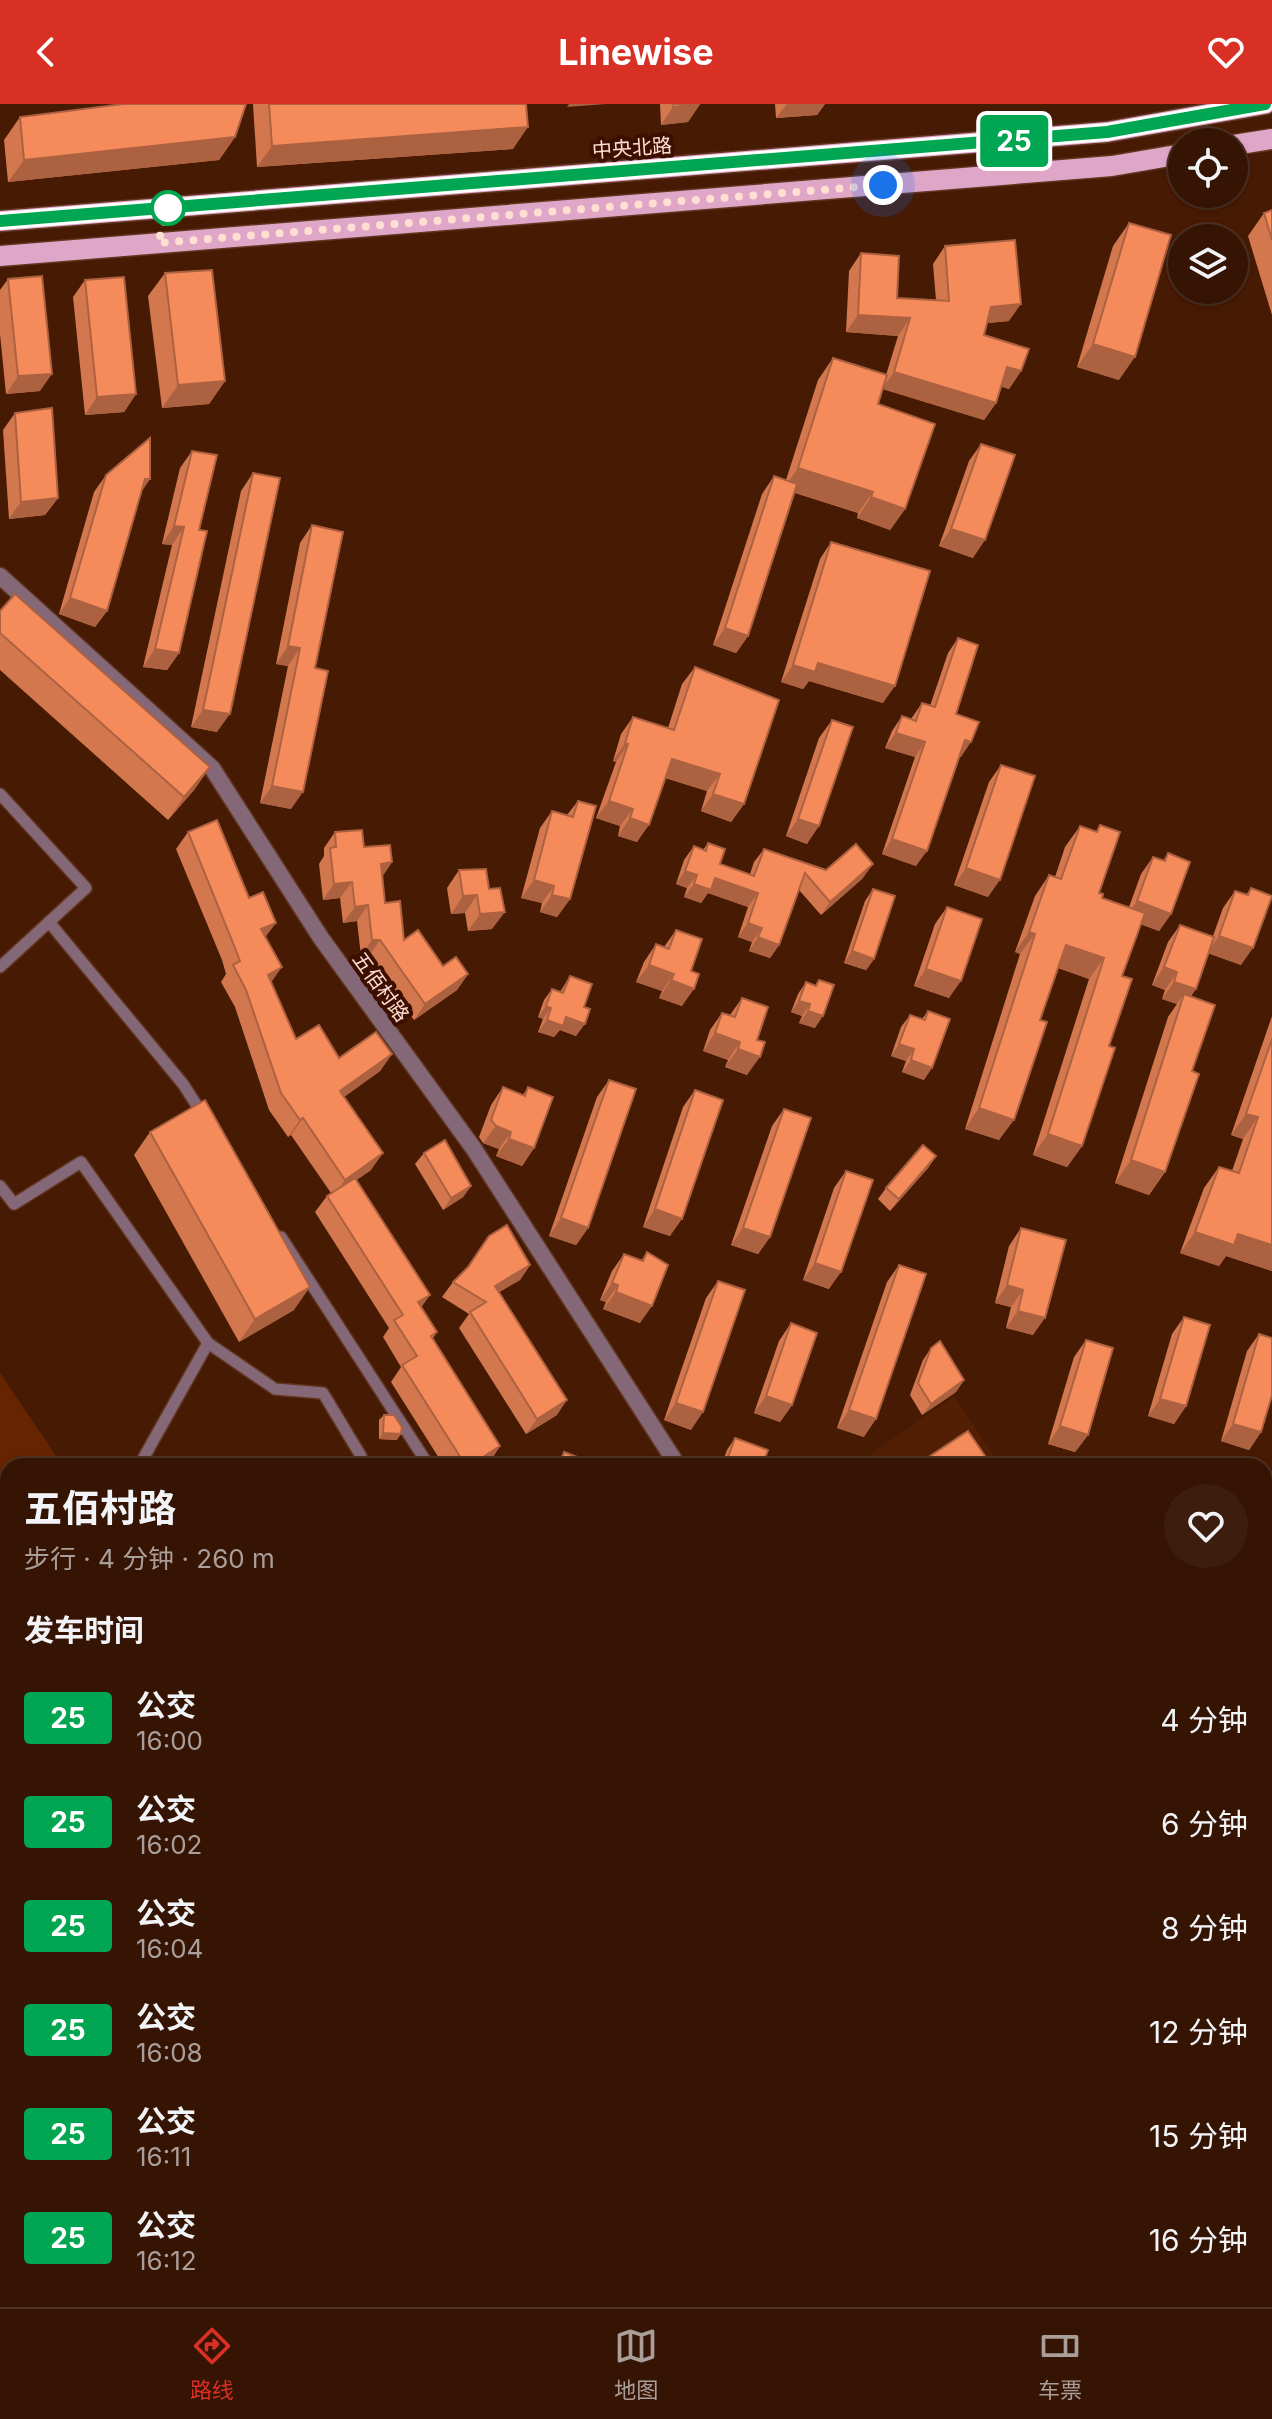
<!DOCTYPE html>
<html lang="zh">
<meta charset="utf-8">
<style>
body{margin:0;font-family:Inter,"Noto Sans SC",sans-serif;background:#3d1d0d;color:#f1f3f6;height:100vh;display:flex;flex-direction:column;font-size:30px;white-space:nowrap}
*{box-sizing:border-box;margin:0}
p{font-size:26px;color:#aa9e9a}
.icon{flex:none;width:44px;height:44px;fill:none;stroke:currentColor;stroke-width:2;stroke-linecap:round;stroke-linejoin:round}
.map{position:relative;flex:1;overflow:hidden}
.drawer{position:absolute;left:0px;top:1354px;width:1272px;height:850px;display:flex;flex-direction:column;background:#351403;border-radius:24px 24px 0 0;box-shadow:0 2px 6px #0004,0 0 0 2px #4f3325}
.drawer>*{flex:none}
.badge{padding:0 16px;border-radius:6px;font-size:28px;line-height:52px}
.controls{position:absolute;left:1168px;top:24px;display:grid;gap:16px}
.controls a{display:grid;place-items:center;width:80px;height:80px;border-radius:50%;background:#351403;box-shadow:0 2px 6px #0004,0 0 0 2px #4f3325;font-size:40px}
.you{position:absolute;width:40px;height:40px;margin:-20px;border:6px solid #fff;border-radius:50%;background:#1a73e8;box-shadow:0 0 0 12px #1a73e833}
.map>.badge{position:absolute;translate:-50% -50%;box-shadow:0 0 0 4px #fff}
h2{padding:0 24px;font-size:30px;line-height:72px}
.round{display:grid;place-items:center;flex:none;width:84px;height:84px;border-radius:42px;background:#3d1d0d}
.head{display:flex;align-items:center;justify-content:space-between;height:136px;padding:0 24px}
h1{font-size:38px;font-weight:700;line-height:60px}
ul{padding:0;list-style:none}
li{display:flex;align-items:center;gap:24px;height:104px;padding:0 24px}
li div{flex:1}
li b{display:block;font-size:30px}
li em{font-style:normal}
li .badge{min-width:88px;font-weight:700;text-align:center}
header{display:flex;justify-content:space-between;align-items:center;height:104px;padding:0 24px;background:#d93025;color:#fff;font-size:36px;font-weight:700}
.menu{display:flex;justify-content:space-around;align-items:center;height:112px;border-top:2px solid #4f3325;background:#351403;font-size:22px;color:#aa9e9a}
.menu a{display:grid;justify-items:center;gap:4px}
.menu .current{color:#d93025}
.map>svg:first-child{display:block}
</style>
<header><svg class="icon" aria-label="back" viewBox="0 0 24 24"><path d="M15 5l-7 7 7 7"/></svg>Linewise<svg class="icon" aria-label="heart" viewBox="0 0 24 24"><path d="M12 20l-8-8c-3-5 5-10 8-4 3-6 11-1 8 4z"/></svg></header>
<div class="map">
<svg width="1272" height="2203" viewBox="0 0 1272 2203">
<rect width="100%" height="100%" fill="#471a04"/>
<path fill="#521f05" d="M954,1292L1001,1362H854Z"/>
<path fill="#662400" d="M0,1269L63,1362H8V1756L0,1776Z"/>
<g fill="none" stroke-linecap="round" stroke-linejoin="round">
<g stroke="#613621" stroke-width="14">
<g id="service">
<path d="M0,690L86,784L0,863"/>
<path d="M49,818L183,980L203,1011"/>
<path d="M0,1082L14,1100L81,1058L208,1239L275,1285L323,1289L361,1352V1362"/>
<path d="M281,1133L429,1362"/>
<path d="M139,1362L208,1239"/>
<path d="M0,1535L8,1526"/>
</g>
</g>
<g stroke="#613621" stroke-width="19">
<g id="minor">
<path d="M0,472L212,664L321,834L474,1045L678,1362"/>
<path d="M1228,2196L1233,2203"/>
</g>
</g>
<g stroke="#613621" stroke-width="23">
<g id="primary">
<path d="M1234,41L1272,35"/>
<path d="M0,117L1107,28L1265,0"/>
<path d="M0,152L1112,62L1182,50"/>
</g>
</g>
<use href="#service" stroke="#856878" stroke-width="11"/>
<use href="#minor" stroke="#856878" stroke-width="16"/>
<use href="#primary" stroke="#e0a6c7" stroke-width="20"/>
</g>
<g fill="#d3784e">
<path d="M253,0H526L513,45L257,63Z"/>
<path d="M660,0H700L688,18L661,21Z"/>
<path d="M775,0H825L817,11L776,14Z"/>
<path d="M20,13L235,33L219,56L8,78L4,36Z"/>
<path d="M1272,106V211L1248,132L1264,109Z"/>
<path d="M1129,119L1119,276L1077,263L1113,142Z"/>
<path d="M945,142L1009,217L987,219L984,231L1021,267L1009,285L1001,282L996,299L984,316L883,285L878,300L905,405L890,426L857,414L858,409L795,389L748,532L736,549L713,541L762,390L774,372L786,376L818,276L833,254L886,271L898,232L846,228L849,167L861,149L897,194L936,196L933,160Z"/>
<path d="M165,169L225,277L209,300L162,304L148,192Z"/>
<path d="M8,175L40,287L6,290L0,230V186Z"/>
<path d="M85,176L136,290L124,308L85,311L73,193Z"/>
<path d="M15,309L58,394L45,411L9,415L3,326Z"/>
<path d="M981,340L973,454L939,442L969,357Z"/>
<path d="M192,347L199,426L179,549L167,566L143,563L172,441L162,440L180,364Z"/>
<path d="M253,369L217,628L191,623L241,387Z"/>
<path d="M106,371L150,375L141,388L107,507L95,523L59,510L94,388Z"/>
<path d="M312,421L291,705L260,699L288,562L276,560L300,439Z"/>
<path d="M831,438L883,599L809,577L803,585L781,578L820,455Z"/>
<path d="M0,507L210,663L194,686L168,716L0,566Z"/>
<path d="M958,534L956,610L961,653H959L916,762L882,750L915,653L885,644L892,627L902,612L911,615L922,599L930,602L948,549Z"/>
<path d="M695,563L744,700L731,718L701,707L707,687L665,674L637,738L618,732L620,722L596,714L616,658L613,657L621,630L633,613L668,624L682,580Z"/>
<path d="M832,616L807,740L786,732L819,634Z"/>
<path d="M1001,661L988,793L954,781L989,678Z"/>
<path d="M578,697L570,795L557,813L540,808L542,799L521,794L540,724L552,707L567,711Z"/>
<path d="M1100,721L1099,789L1102,794L1129,803L1141,770L1153,753L1163,757L1168,749L1171,810L1159,827L1140,820L1122,872L1109,942L1082,1042L1067,1063L1033,1051L1089,875L1058,864L999,1036L965,1025L1020,850L1015,848L1035,792L1049,771L1055,773L1065,743L1080,722L1096,728Z"/>
<path d="M188,728L266,833L271,878L296,935L339,954L392,950L380,967L344,993L371,1066L356,1076L421,1203L437,1228L433,1234L500,1342L489,1359L484,1362H444L391,1278L401,1263L383,1233L389,1224L315,1108L327,1092L331,1089L291,1031L288,1033L269,1006L235,903L221,878L226,870L222,856L176,745Z"/>
<path d="M335,728L392,758L382,773L385,799L404,836L443,862L468,870L457,886L414,916L369,852H361L357,817L343,819L340,794L323,796L319,760L324,752V744Z"/>
<path d="M708,739L720,760L750,770L754,758L764,745L826,766L863,774L821,811L799,786L779,841L770,854L749,847L752,838L738,833L748,803L708,789L701,799L684,793L687,784L676,780L684,756L694,742L703,746Z"/>
<path d="M486,765L492,825L468,827L465,809L451,810L447,784L459,766Z"/>
<path d="M1251,784L1241,861L1208,849L1190,893L1192,967L1165,1068L1149,1091L1115,1079L1168,913L1177,900L1162,895L1165,886L1152,881L1168,838L1180,821L1213,832L1223,804L1235,787L1246,791Z"/>
<path d="M873,785L874,855L866,866L844,859L865,797Z"/>
<path d="M947,803L949,894L914,882L935,820Z"/>
<path d="M676,826L691,867L682,902L659,894L662,887L636,878L644,858L656,840L664,843Z"/>
<path d="M570,872L584,903L576,932L560,926L554,933L538,928L543,915L538,913L544,896L552,885L560,888Z"/>
<path d="M819,876L815,924L799,919L802,912L791,908L798,890L806,878L815,882Z"/>
<path d="M742,894L757,936L747,971L725,963L728,956L703,947L710,926L722,909L730,911Z"/>
<path d="M928,907L924,976L902,968L906,957L891,952L901,923L910,911L922,915Z"/>
<path d="M1272,912V1167L1226,1152L1219,1162L1180,1149L1204,1084L1219,1063L1232,1067L1243,1035L1231,1031Z"/>
<path d="M609,976L588,1124L576,1141L549,1132L597,993Z"/>
<path d="M503,983L523,991L528,983L534,1044L522,1062L496,1052L499,1045L483,1039L479,1033L491,1001Z"/>
<path d="M695,986L670,1132L643,1123L683,1003Z"/>
<path d="M784,1005L770,1133L758,1150L731,1141L772,1022Z"/>
<path d="M150,1028L294,1206L239,1238L134,1051Z"/>
<path d="M424,1049L471,1082L463,1093L443,1106L415,1060Z"/>
<path d="M936,1052L928,1064L890,1107L878,1095L886,1084Z"/>
<path d="M846,1067L829,1185L803,1176L834,1084Z"/>
<path d="M1021,1124L1033,1231L1006,1224L1011,1203L995,1199L1009,1142Z"/>
<path d="M647,1148L640,1219L603,1205L606,1198L600,1196L612,1167L624,1150L641,1157Z"/>
<path d="M530,1161L520,1176L499,1188L557,1311L526,1330L459,1224L469,1210L442,1193L453,1178Z"/>
<path d="M899,1161L864,1333L837,1324L887,1178Z"/>
<path d="M718,1177L691,1326L664,1316L706,1194Z"/>
<path d="M1184,1213L1186,1302L1174,1320L1148,1312L1172,1230Z"/>
<path d="M791,1219L792,1301L780,1318L754,1309L779,1237Z"/>
<path d="M1259,1230L1261,1328L1249,1346L1221,1337L1247,1247Z"/>
<path d="M1086,1236L1088,1331L1075,1348L1048,1340L1074,1253Z"/>
<path d="M931,1244L964,1276L956,1288L922,1311L910,1291L923,1256Z"/>
<path d="M384,1311L397,1336L379,1335V1316Z"/>
<path d="M735,1334L762,1362H721L727,1346Z"/>
<path d="M564,1348L601,1362H554Z"/>
<path d="M1272,1584V1633L1268,1634L1264,1617V1587Z"/>
<path d="M822,2196H860L854,2203H817Z"/>
</g>
<g fill="#ac6140">
<path d="M569,0H606L567,3Z"/>
<path d="M700,0L688,18L661,21L673,3Z"/>
<path d="M787,0H825L817,11L776,14Z"/>
<path d="M528,23L513,45L257,63L272,42Z"/>
<path d="M235,33L219,56L8,78L24,56Z"/>
<path d="M1021,200L1009,217L979,220L991,203Z"/>
<path d="M858,211L910,214L898,232L846,228Z"/>
<path d="M1093,240L1135,253L1119,276L1077,263Z"/>
<path d="M1007,263L1021,267L1009,285L995,281Z"/>
<path d="M894,268L996,299L984,316L882,285Z"/>
<path d="M52,270L40,287L6,290L18,272Z"/>
<path d="M225,277L209,300L162,304L178,281Z"/>
<path d="M136,290L124,308L85,311L97,293Z"/>
<path d="M798,364L873,388L858,409L784,385Z"/>
<path d="M145,375H150L139,391Z"/>
<path d="M871,393L905,405L890,426L857,414Z"/>
<path d="M58,394L45,411L9,415L21,398Z"/>
<path d="M174,422L184,423L172,441L162,440Z"/>
<path d="M951,425L985,436L973,454L939,442Z"/>
<path d="M70,494L107,507L95,523L59,510Z"/>
<path d="M725,524L748,532L736,549L713,541Z"/>
<path d="M288,542L300,544L288,562L276,560Z"/>
<path d="M155,545L179,549L167,566L143,563Z"/>
<path d="M818,559L895,582L883,599L809,577L803,585L781,578L793,561Z"/>
<path d="M203,606L230,610L217,628L191,623Z"/>
<path d="M896,629L925,638L915,653L885,644Z"/>
<path d="M965,636L971,638L961,653L954,651Z"/>
<path d="M625,639L628,640L616,658L613,657Z"/>
<path d="M672,655L720,670L707,687L660,672Z"/>
<path d="M210,663L194,686L168,716L184,693Z"/>
<path d="M272,682L303,688L291,705L260,699Z"/>
<path d="M713,690L744,700L731,718L701,707Z"/>
<path d="M609,697L633,705L620,722L596,714Z"/>
<path d="M630,714L649,721L637,738L618,732Z"/>
<path d="M798,715L819,722L807,740L786,732Z"/>
<path d="M892,735L927,747L916,762L882,750Z"/>
<path d="M392,758L381,774V760Z"/>
<path d="M873,760L863,774L821,811L830,798Z"/>
<path d="M966,764L1000,776L988,793L954,781Z"/>
<path d="M685,767L697,771L687,784L676,780Z"/>
<path d="M715,774L758,789L748,803L708,789L701,799L684,793L694,780Z"/>
<path d="M534,776L554,782L542,799L521,794Z"/>
<path d="M352,778L340,794L323,796L334,780Z"/>
<path d="M477,791L465,809L451,810L463,792Z"/>
<path d="M552,791L570,795L557,813L540,808Z"/>
<path d="M1137,797L1171,810L1159,827L1125,814Z"/>
<path d="M368,801L357,817L343,819L355,803Z"/>
<path d="M505,808L492,825L468,827L480,810Z"/>
<path d="M276,819L264,835L261,825Z"/>
<path d="M748,819L762,824L752,838L738,833Z"/>
<path d="M1029,828L1035,830L1020,850L1015,848Z"/>
<path d="M1219,832L1253,844L1241,861L1207,849Z"/>
<path d="M758,833L779,841L770,854L749,847Z"/>
<path d="M372,836H380L369,852H361Z"/>
<path d="M1066,841L1104,854L1089,875L1052,861Z"/>
<path d="M852,847L874,855L866,866L844,859Z"/>
<path d="M649,861L674,870L662,887L636,878Z"/>
<path d="M282,863L270,880L268,871Z"/>
<path d="M1164,863L1177,868L1165,886L1152,881Z"/>
<path d="M926,865L961,877L949,894L914,882Z"/>
<path d="M468,870L457,886L414,916L425,900Z"/>
<path d="M671,876L694,885L682,902L659,894Z"/>
<path d="M1174,878L1196,885L1184,903V890L1177,900L1162,895Z"/>
<path d="M799,897L810,900L802,912L791,908Z"/>
<path d="M546,902L551,904L543,915L538,913Z"/>
<path d="M808,907L823,912L815,924L799,919Z"/>
<path d="M566,913L585,920L576,932L560,926L554,933L538,928L547,916Z"/>
<path d="M715,929L740,938L728,956L703,947Z"/>
<path d="M899,940L914,945L906,957L891,952Z"/>
<path d="M738,945L760,953L747,971L725,963Z"/>
<path d="M392,950L380,967L328,1004L340,987Z"/>
<path d="M911,956L932,964L924,976L902,968Z"/>
<path d="M979,1004L1014,1016L999,1036L965,1025Z"/>
<path d="M1246,1010L1258,1013L1243,1035L1231,1031Z"/>
<path d="M303,1014L291,1031L288,1033L300,1016Z"/>
<path d="M496,1022L511,1028L499,1045L483,1039Z"/>
<path d="M1048,1030L1082,1042L1067,1063L1033,1051Z"/>
<path d="M509,1035L534,1044L522,1062L496,1052Z"/>
<path d="M383,1049L371,1066L334,1092L345,1076Z"/>
<path d="M936,1052L928,1064L890,1107L899,1095Z"/>
<path d="M1131,1056L1165,1068L1149,1091L1115,1079Z"/>
<path d="M471,1082L463,1093L443,1106L451,1094Z"/>
<path d="M655,1105L682,1115L670,1132L643,1123Z"/>
<path d="M561,1114L588,1124L576,1141L549,1132Z"/>
<path d="M743,1124L770,1133L758,1150L731,1141Z"/>
<path d="M1195,1128L1238,1130L1272,1141V1167L1226,1152L1219,1162L1180,1149Z"/>
<path d="M815,1159L841,1168L829,1185L803,1176Z"/>
<path d="M530,1161L520,1176L484,1197L495,1182Z"/>
<path d="M612,1179L618,1181L606,1198L600,1196Z"/>
<path d="M1007,1181L1023,1186L1011,1203L995,1199Z"/>
<path d="M310,1183L294,1206L239,1238L255,1215Z"/>
<path d="M616,1188L652,1202L640,1219L603,1205Z"/>
<path d="M430,1191L418,1208V1198Z"/>
<path d="M1018,1207L1045,1214L1033,1231L1006,1224Z"/>
<path d="M964,1276L956,1288L922,1311L931,1300Z"/>
<path d="M766,1292L792,1301L780,1318L754,1309Z"/>
<path d="M1160,1295L1186,1302L1174,1320L1148,1312Z"/>
<path d="M567,1296L557,1311L526,1330L537,1315Z"/>
<path d="M676,1299L703,1308L691,1326L664,1316Z"/>
<path d="M849,1306L876,1315L864,1333L837,1324Z"/>
<path d="M1233,1320L1261,1328L1249,1346L1221,1337Z"/>
<path d="M1060,1322L1088,1331L1075,1348L1048,1340Z"/>
<path d="M383,1329L401,1330L397,1336L379,1335Z"/>
<path d="M500,1342L489,1359L484,1362H469Z"/>
<path d="M1272,1605L1264,1617V1607Z"/>
<path d="M1272,1859V1872L1264,1875V1862Z"/>
<path d="M856,2196H860L854,2203H850Z"/>
</g>
<g fill="#f58b5b" stroke="#ac6140" stroke-width="2">
<path d="M123,0H246L235,33L24,56L20,13Z"/>
<path d="M269,0H526L528,23L272,42Z"/>
<path d="M673,0H700L673,3Z"/>
<path d="M1272,106V136L1264,109Z"/>
<path d="M1129,119L1171,131L1135,253L1093,240Z"/>
<path d="M1015,136L1021,200L991,203L984,231L1029,245L1021,267L1007,263L996,299L894,268L910,214L858,211L861,149L899,152L897,194L949,197L945,142Z"/>
<path d="M212,166L225,277L178,281L165,169Z"/>
<path d="M42,172L52,270L18,272L8,175Z"/>
<path d="M124,173L136,290L97,293L85,176Z"/>
<path d="M833,254L887,271L878,300L935,320L905,405L871,393L873,388L798,364Z"/>
<path d="M52,304L58,394L21,398L15,309Z"/>
<path d="M150,334V375H145L107,507L70,494L106,371Z"/>
<path d="M981,340L1015,351L985,436L951,425Z"/>
<path d="M192,347L217,351L199,426L207,427L179,549L155,545L184,423L174,422Z"/>
<path d="M253,369L280,374L230,610L203,606Z"/>
<path d="M774,372L797,380L748,532L725,524Z"/>
<path d="M312,421L343,428L315,564L328,567L303,688L272,682L300,544L288,542Z"/>
<path d="M831,438L930,467L895,582L818,559L815,568L793,561Z"/>
<path d="M15,490L210,663L184,693L0,529V507Z"/>
<path d="M958,534L978,541L956,610L979,618L971,638L965,636L927,747L892,735L925,638L896,629L902,612L916,617L922,599L935,603Z"/>
<path d="M695,563L779,596L744,700L713,690L720,670L672,655L649,721L630,714L633,705L609,697L628,640L625,639L633,613L674,626Z"/>
<path d="M832,616L853,623L819,722L798,715Z"/>
<path d="M1001,661L1035,672L1000,776L966,764Z"/>
<path d="M578,697L596,702L570,795L552,791L554,782L534,776L552,707L573,713Z"/>
<path d="M217,716L249,794L263,788L276,819L261,825L282,863L268,871L296,935L319,921L339,954L376,928L392,950L340,987L383,1049L345,1076L303,1014L300,1016L281,989L246,886L233,861L240,857L233,839L188,728Z"/>
<path d="M1100,721L1120,728L1099,789L1103,790L1102,794L1145,809L1122,872L1132,875L1109,942L1115,944L1082,1042L1048,1030L1104,854L1066,841L1040,916L1047,918L1014,1016L979,1004L1035,830L1029,828L1049,771L1061,775L1080,722L1097,728Z"/>
<path d="M362,726L364,743L390,741L392,758L381,760L385,799L400,797L404,836L418,826L443,862L456,853L468,870L425,900L380,836H372L368,801L355,803L352,778L334,780L330,744L336,743L335,728Z"/>
<path d="M708,739L725,745L720,760L754,772L764,745L826,766L856,740L873,760L830,798L805,769L779,841L758,833L762,824L748,819L758,789L715,774L711,786L694,780L697,771L685,767L694,742L706,747Z"/>
<path d="M1168,749L1190,758L1171,810L1137,797L1153,753L1165,757Z"/>
<path d="M486,765L489,785L500,784L505,808L480,810L477,791L463,792L459,766Z"/>
<path d="M1251,784L1272,792L1253,844L1219,832L1235,787L1248,791Z"/>
<path d="M873,785L895,792L874,855L852,847Z"/>
<path d="M947,803L982,815L961,877L926,865Z"/>
<path d="M1180,821L1214,833L1196,885L1174,878L1177,868L1164,863Z"/>
<path d="M676,826L702,835L691,867L699,870L694,885L671,876L674,870L649,861L656,840L669,845Z"/>
<path d="M570,872L592,880L584,903L590,905L585,920L566,913L563,922L547,916L551,904L546,902L552,885L563,889Z"/>
<path d="M819,876L834,881L823,912L808,907L810,900L799,897L806,878L816,882Z"/>
<path d="M1184,890L1215,901L1192,967L1199,970L1165,1068L1131,1056Z"/>
<path d="M742,894L768,903L757,936L765,938L760,953L738,945L740,938L715,929L722,909L735,913Z"/>
<path d="M928,907L950,915L932,964L911,956L914,945L899,940L910,911L925,916Z"/>
<path d="M1272,935V1141L1238,1130L1234,1141L1195,1128L1219,1063L1239,1069L1258,1013L1246,1010Z"/>
<path d="M609,976L636,985L588,1124L561,1114Z"/>
<path d="M503,983L525,992L528,983L553,993L534,1044L509,1035L511,1028L496,1022L491,1016Z"/>
<path d="M695,986L723,996L682,1115L655,1105Z"/>
<path d="M205,996L310,1183L255,1215L150,1028Z"/>
<path d="M784,1005L811,1014L770,1133L743,1124Z"/>
<path d="M445,1036L471,1082L451,1094L424,1049Z"/>
<path d="M923,1041L936,1052L899,1095L886,1084Z"/>
<path d="M846,1067L873,1076L841,1168L815,1159Z"/>
<path d="M355,1074L430,1191L418,1198L437,1228L431,1232L500,1342L469,1362H466L402,1261L417,1252L394,1216L403,1211L327,1092Z"/>
<path d="M507,1121L530,1161L495,1182L567,1296L537,1315L470,1208L486,1198L453,1178L468,1163L489,1132Z"/>
<path d="M1021,1124L1066,1136L1045,1214L1018,1207L1023,1186L1007,1181Z"/>
<path d="M647,1148L668,1161L652,1202L616,1188L618,1181L612,1179L624,1150L643,1157Z"/>
<path d="M899,1161L926,1170L876,1315L849,1306Z"/>
<path d="M718,1177L745,1186L703,1308L676,1299Z"/>
<path d="M1184,1213L1210,1221L1186,1302L1160,1295Z"/>
<path d="M791,1219L817,1229L792,1301L766,1292Z"/>
<path d="M1259,1230L1272,1234V1291L1261,1328L1233,1320Z"/>
<path d="M1086,1236L1113,1244L1088,1331L1060,1322Z"/>
<path d="M940,1237L964,1276L931,1300L918,1279L931,1244Z"/>
<path d="M384,1311H394L402,1323L401,1330L383,1329Z"/>
<path d="M968,1327L992,1362H915Z"/>
<path d="M735,1334L768,1346L762,1362H725Z"/>
<path d="M564,1348L601,1362H559Z"/>
<path d="M1144,1359L1157,1362H1143Z"/>
<path d="M1272,1584V1605L1265,1606L1264,1587Z"/>
<path d="M1264,1771L1272,1791V1859L1264,1862Z"/>
<path d="M0,1862L8,1866V2196H757L766,2203H0Z"/>
<path d="M832,2196H856L850,2203H840Z"/>
</g>
<g fill="none" stroke-linecap="round" stroke-linejoin="round">
<g stroke="#fff" stroke-width="18">
<path id="line" d="M0,117L1107,28L1265,0"/>
</g>
<use href="#line" stroke="#00a651" stroke-width="12"/>
<path stroke="#fedfd2" stroke-width="8" stroke-dasharray="0 14.4" d="M168,104L158,139L883,81"/>
</g>
<circle fill="#fff" stroke="#00a651" stroke-width="4" cx="168" cy="104" r="16"/>
<g text-anchor="middle" stroke-width="8" stroke-linejoin="round" paint-order="stroke">
<g font-size="20" fill="#fedfd2" stroke="#3c0f00">
<text transform="translate(632 44) rotate(-4)" y="7">中央北路</text>
<text transform="translate(381 883) rotate(54)" y="7">五佰村路</text>
</g>
</g>
</svg>
<div class="controls">
<a><svg class="icon" aria-label="locate" viewBox="0 0 24 24"><circle cx="12" cy="12" r="6"/><path d="M12 2v4M12 18v4M2 12h4M18 12h4"/></svg></a>
<a><svg class="icon" aria-label="layers" viewBox="0 0 24 24"><path d="M12 4l9 5-9 5-9-5zM3 14l9 5 9-5"/></svg></a>
</div>
<div class="you" style="left:883px;top:81px"></div>
<b class="badge" style="left:1014px;top:37px;background:#00a651;color:#fff">25</b>
<section class="drawer">
<div class="head"><div><h1>五佰村路</h1><p>步行 · 4 分钟 · 260 m</p></div><a class="round"><svg class="icon" aria-label="heart" viewBox="0 0 24 24"><path d="M12 20l-8-8c-3-5 5-10 8-4 3-6 11-1 8 4z"/></svg></a></div>
<h2>发车时间</h2>
<ul>
<li><span class="badge" style="background:#00a651;color:#fff">25</span><div><b>公交</b><p>16:00</p></div><em>4 分钟</em></li>
<li><span class="badge" style="background:#00a651;color:#fff">25</span><div><b>公交</b><p>16:02</p></div><em>6 分钟</em></li>
<li><span class="badge" style="background:#00a651;color:#fff">25</span><div><b>公交</b><p>16:04</p></div><em>8 分钟</em></li>
<li><span class="badge" style="background:#00a651;color:#fff">25</span><div><b>公交</b><p>16:08</p></div><em>12 分钟</em></li>
<li><span class="badge" style="background:#00a651;color:#fff">25</span><div><b>公交</b><p>16:11</p></div><em>15 分钟</em></li>
<li><span class="badge" style="background:#00a651;color:#fff">25</span><div><b>公交</b><p>16:12</p></div><em>16 分钟</em></li>
</ul>
</section>
</div>
<nav class="menu">
<a class="current"><svg class="icon" aria-label="directions" viewBox="0 0 24 24"><path d="M12 3l9 9-9 9-9-9zM9 14v-3h6M13 9l2 2-2 2"/></svg>路线</a>
<a><svg class="icon" aria-label="map" viewBox="0 0 24 24"><path d="M3 6l6-2 6 2 6-2v14l-6 2-6-2-6 2zM9 4v14M15 6v14"/></svg>地图</a>
<a><svg class="icon" aria-label="tickets" viewBox="0 0 24 24"><path d="M3 7h18v10H3zM15 7v10"/></svg>车票</a>
</nav>
